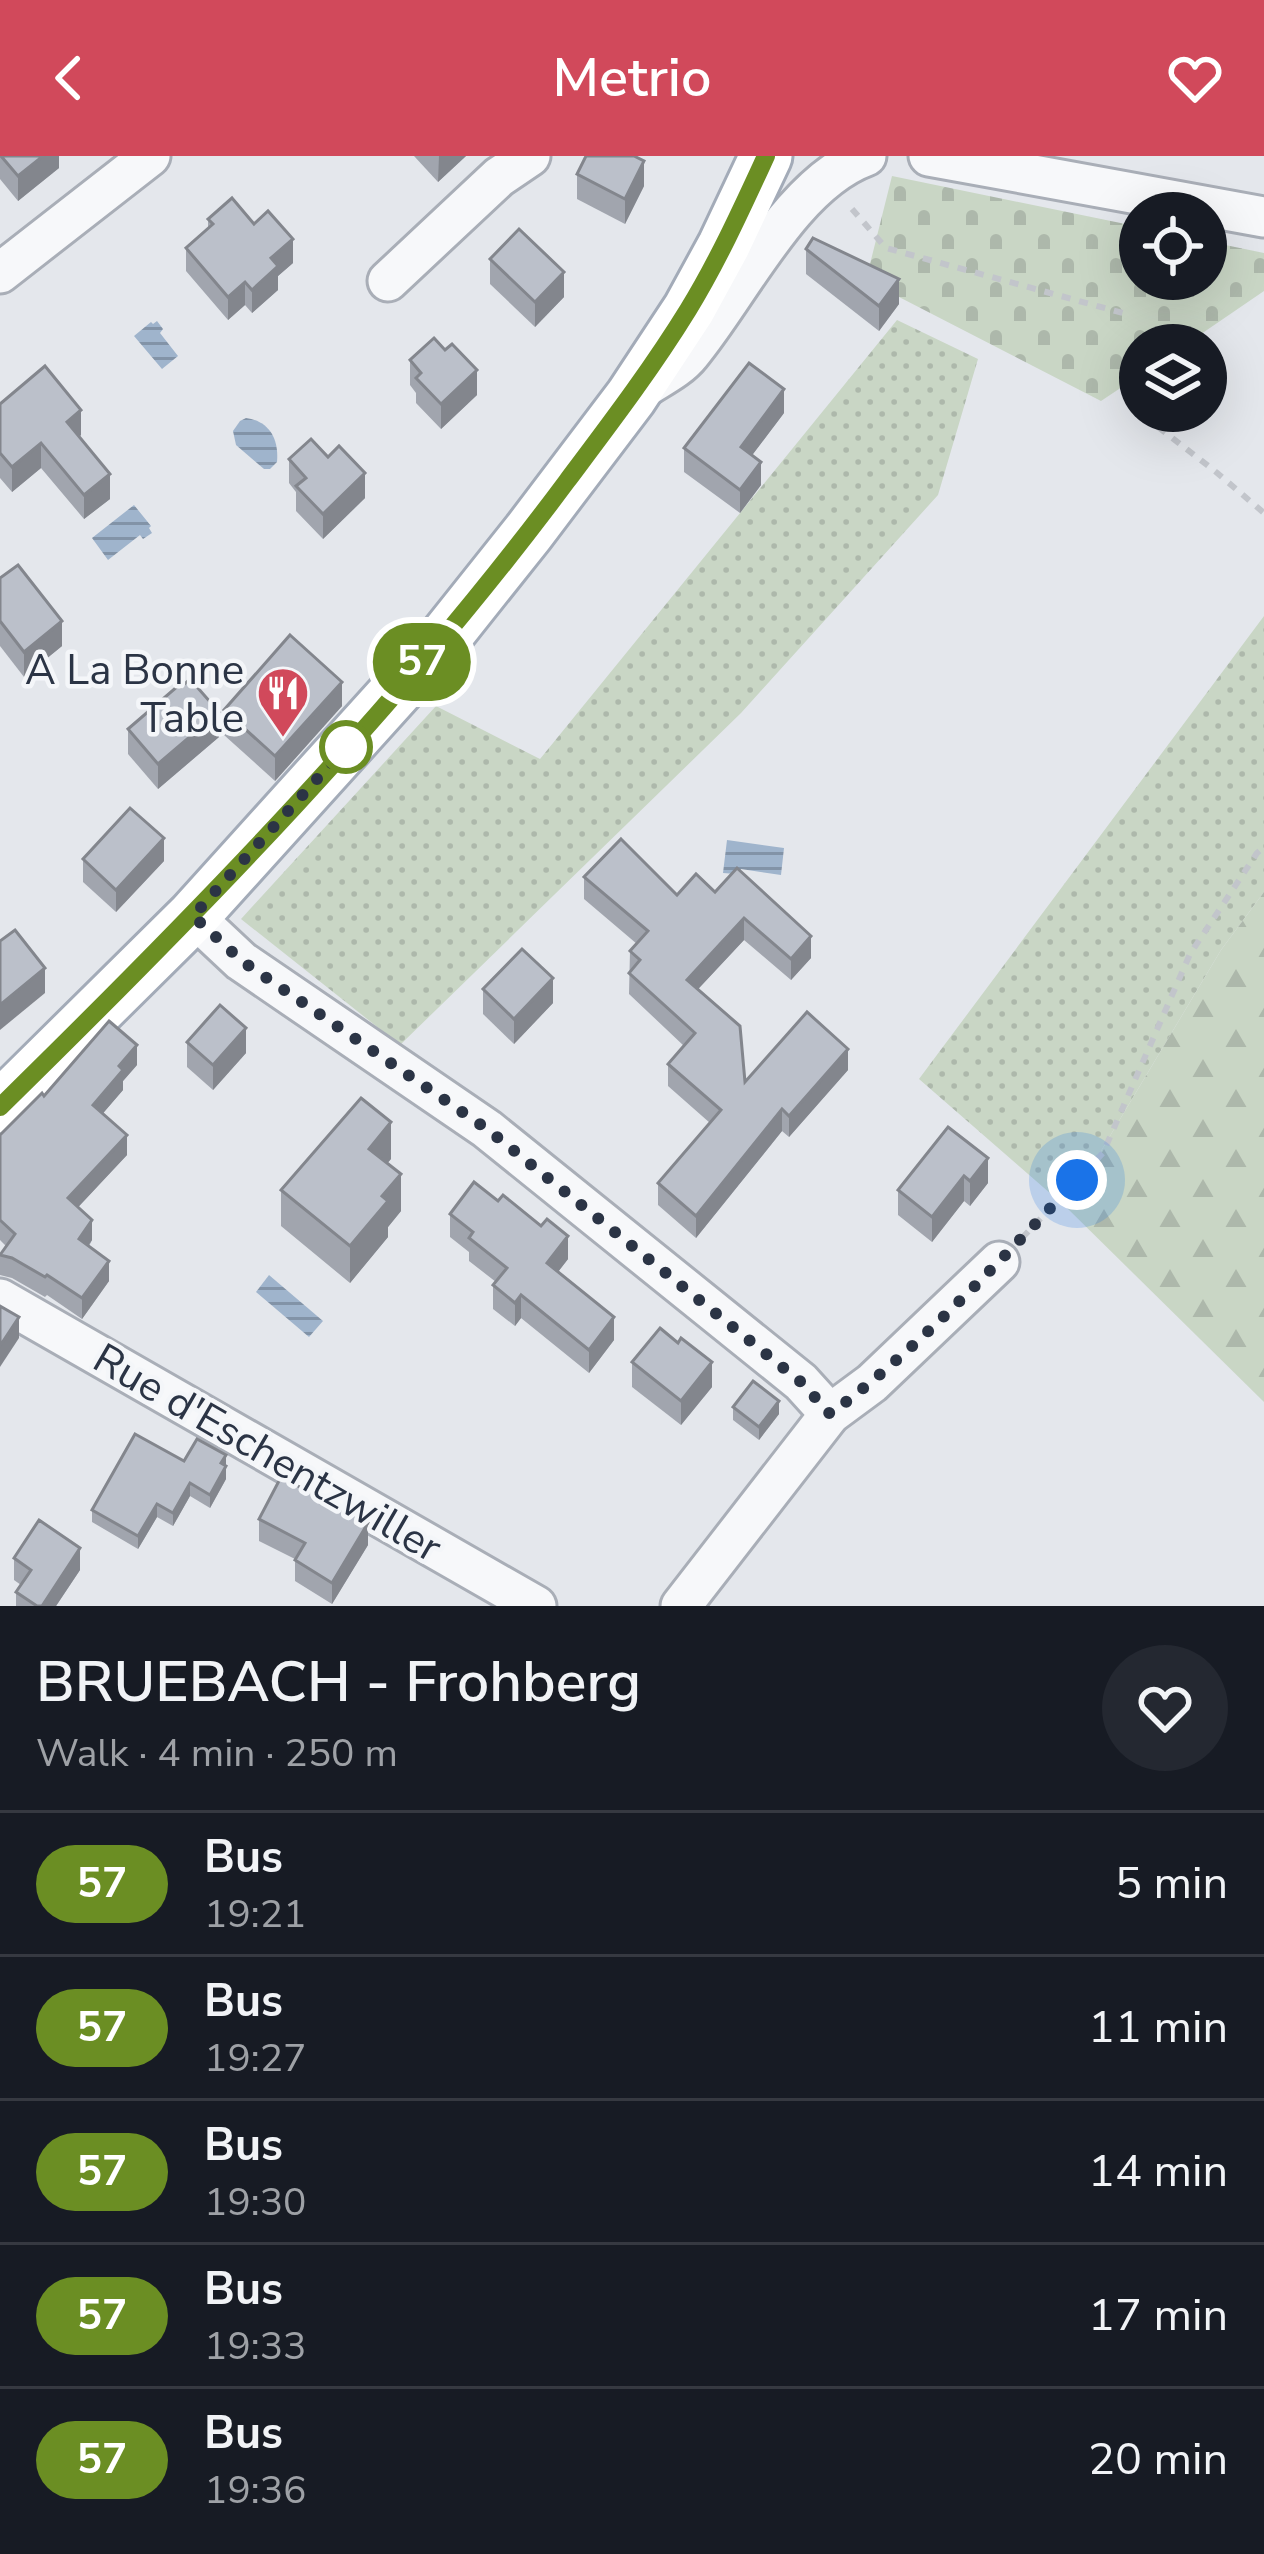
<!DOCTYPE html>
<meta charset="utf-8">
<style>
body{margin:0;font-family:"Nunito Sans",sans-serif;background:#242831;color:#f1f3f6;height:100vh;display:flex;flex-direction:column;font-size:45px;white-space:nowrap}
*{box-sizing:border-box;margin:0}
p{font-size:39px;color:#9ea1a6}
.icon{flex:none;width:66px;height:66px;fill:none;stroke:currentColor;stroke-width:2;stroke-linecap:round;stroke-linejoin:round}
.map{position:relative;height:1450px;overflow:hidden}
.panel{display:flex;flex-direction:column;background:#171b24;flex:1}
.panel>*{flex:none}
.badge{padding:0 24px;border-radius:39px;font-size:42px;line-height:78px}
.fabs{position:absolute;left:1119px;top:36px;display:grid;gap:24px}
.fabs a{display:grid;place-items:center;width:108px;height:108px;border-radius:50%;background:#171b24;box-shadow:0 12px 48px #0002;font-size:60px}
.you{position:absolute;width:60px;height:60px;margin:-30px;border:9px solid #fff;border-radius:50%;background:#1a73e8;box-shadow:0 0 0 18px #1a73e833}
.map>.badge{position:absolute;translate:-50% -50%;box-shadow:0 0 0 6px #fff}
.round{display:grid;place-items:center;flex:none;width:126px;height:126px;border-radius:63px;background:#242831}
.summary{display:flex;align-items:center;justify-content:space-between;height:204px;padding:0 36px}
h1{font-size:57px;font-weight:600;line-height:90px}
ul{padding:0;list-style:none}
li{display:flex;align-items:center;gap:36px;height:144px;padding:0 36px;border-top:3px solid #363941}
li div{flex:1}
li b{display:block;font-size:45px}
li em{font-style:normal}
li .badge{min-width:132px;font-weight:700;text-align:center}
header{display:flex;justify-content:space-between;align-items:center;height:156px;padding:0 36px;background:#d1495b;color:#fff;font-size:54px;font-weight:600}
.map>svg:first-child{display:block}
</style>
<header><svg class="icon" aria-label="back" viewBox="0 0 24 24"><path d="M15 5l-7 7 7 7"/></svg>Metrio<svg class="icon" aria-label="heart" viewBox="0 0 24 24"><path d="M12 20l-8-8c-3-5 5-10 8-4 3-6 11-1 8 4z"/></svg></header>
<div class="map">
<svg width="1264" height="1450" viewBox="0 0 1264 1450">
<defs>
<pattern id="grass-dots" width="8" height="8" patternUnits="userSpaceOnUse" patternTransform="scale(3)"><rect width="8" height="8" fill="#c9d6c5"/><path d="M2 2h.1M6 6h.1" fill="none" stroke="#adb8ab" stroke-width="1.8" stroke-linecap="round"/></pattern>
<pattern id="forest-firs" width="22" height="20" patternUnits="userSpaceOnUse" patternTransform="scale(3)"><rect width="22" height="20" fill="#c9d6c5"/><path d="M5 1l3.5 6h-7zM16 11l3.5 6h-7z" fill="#adb8ab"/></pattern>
<pattern id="cemetery-stones" width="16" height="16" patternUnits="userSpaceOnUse" patternTransform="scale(3)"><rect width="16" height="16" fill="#c9d6c5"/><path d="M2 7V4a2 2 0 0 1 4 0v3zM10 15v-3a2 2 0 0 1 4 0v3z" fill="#adb8ab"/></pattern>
<pattern id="water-rules" width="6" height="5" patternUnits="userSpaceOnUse" patternTransform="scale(3)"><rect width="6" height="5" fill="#9fb4cc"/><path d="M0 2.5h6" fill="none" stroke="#8293a7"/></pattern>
</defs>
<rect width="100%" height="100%" fill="#e4e7ec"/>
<g fill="url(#grass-dots)">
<path d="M897,164L978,203L938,339L741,557L400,889L241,763L436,550L540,603Z"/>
<path d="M1264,460V736L1221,794L1067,1052L919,923Z"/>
</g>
<path fill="url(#forest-firs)" d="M1264,736V1246L1067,1052L1221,794Z"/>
<path fill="url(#cemetery-stones)" d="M892,20L1140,71V123H1206V85L1264,97V135L1185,189H1140V219L1101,245L866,124Z"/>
<g fill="url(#water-rules)">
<path d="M157,165L163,173L160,177L178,200L162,213L134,180L151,166L153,168Z"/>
<path d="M246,262C270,265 279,284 277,306L270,313H264L236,289L233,275L240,265Z"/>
<path d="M134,349L151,370L149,372L152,377L143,383L140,379L108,404L92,382Z"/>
<path d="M727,684L784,692L781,719L741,713L736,718L723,717Z"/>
<path d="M269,1119L323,1165L309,1181L256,1136Z"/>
</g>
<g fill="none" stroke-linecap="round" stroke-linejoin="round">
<g stroke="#a9aeb7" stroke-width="45">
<g id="minor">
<path d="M929,0L1264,61"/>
<path d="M0,117L150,0"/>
<path d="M388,125L499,21L530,0"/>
<path d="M645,231C660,221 679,212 690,198C740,138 790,28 866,0"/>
<path d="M193,760L241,805L487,973L801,1226L830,1258"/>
<path d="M0,1143L536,1450"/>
<path d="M681,1450L830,1258L872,1227L999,1106"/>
</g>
</g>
<g stroke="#a3abb8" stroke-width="57">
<path id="major" d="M0,951L193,760L446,480L528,377L631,241L689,153L724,89L766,0"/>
</g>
<g stroke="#c2c5cb" stroke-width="6" stroke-dasharray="9 9" stroke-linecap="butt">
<path d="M852,53L886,92L1130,159"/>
<path d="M1144,260L1216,316L1264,357"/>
<path d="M1022,1082L1103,997L1190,798L1257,697L1264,691"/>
</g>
<use href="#minor" stroke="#f7f8fa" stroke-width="39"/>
<use href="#major" stroke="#fff" stroke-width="51"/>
</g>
<g fill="#a1a5ae">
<path d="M0,0H59V12L18,45L0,23Z"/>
<path d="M414,0H466L438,26Z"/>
<path d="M577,18L644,30L625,68L577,43Z"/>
<path d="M208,63L254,68L293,107L278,120V134L252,157L245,149L228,164L186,115V92L208,72Z"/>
<path d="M806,93L899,148L879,175L806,118Z"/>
<path d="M490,103L564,141L535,171L490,128Z"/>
<path d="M410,204L477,239L441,273L416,247V237L410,229Z"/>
<path d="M0,248L81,279L79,281L110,343L84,363L41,312L12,336L0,322Z"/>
<path d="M784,257L752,299L761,329L740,357L684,316V292Z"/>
<path d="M289,303L365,342L323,383L296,355V336L289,327Z"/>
<path d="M0,422L62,490L24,521L0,490Z"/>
<path d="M342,550L275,625L224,579V554Z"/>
<path d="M128,573L219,581L158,633L128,598Z"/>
<path d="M83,703L164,705L116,756L83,726Z"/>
<path d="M584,721L677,739L715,736L811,802L791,824L744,784L698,833L745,926L848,914L789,981L782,975L696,1082L658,1049V1027L710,967L668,930V908L684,890L629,838L630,795L637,788L584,743Z"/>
<path d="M483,833L553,847L514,888L483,858Z"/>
<path d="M187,886L246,897L213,934L187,911Z"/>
<path d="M137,909L123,925V934L103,957L127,999L78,1051L92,1084L89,1090L109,1125L82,1163L47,1139L45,1141L12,1122L0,1119V1098L6,1090L0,1084V979L44,940Z"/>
<path d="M948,971L988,1027L970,1050L964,1045L932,1086L898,1059V1034Z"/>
<path d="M391,1003L387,1007L401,1055L388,1071V1081L350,1127L281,1070V1034Z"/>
<path d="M450,1058L568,1103L558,1116L614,1184L589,1217L521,1162L515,1170L493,1153V1129L496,1126L469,1105V1096L450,1081Z"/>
<path d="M632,1206L712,1231L681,1269L632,1231Z"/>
<path d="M733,1251L779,1258L759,1284L733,1264Z"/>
<path d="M226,1299V1323L210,1352L190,1340L173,1370L157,1361L138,1393L92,1366V1354L184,1305Z"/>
<path d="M259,1363L368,1389L332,1448L295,1425V1403L259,1385Z"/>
<path d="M14,1402L80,1414L56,1450H16V1436L21,1429L14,1424Z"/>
</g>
<g fill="#83868d">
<path d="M43,0H59V12L18,45V20Z"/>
<path d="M439,0H466L438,26Z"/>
<path d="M644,5V30L625,68V43Z"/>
<path d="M293,83V107L278,120V134L252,157V134L271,102Z"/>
<path d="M564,116V141L535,171V146Z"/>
<path d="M899,123V148L879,175V150Z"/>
<path d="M245,126V149L228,164V141Z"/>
<path d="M477,214V239L441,273V248Z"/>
<path d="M784,233V257L741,314V291Z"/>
<path d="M81,254V279L67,291V266Z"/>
<path d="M41,287V312L12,336V311Z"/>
<path d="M761,306V329L740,357V334Z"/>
<path d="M365,317V342L323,383V358Z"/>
<path d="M110,318V343L84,363V339Z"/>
<path d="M62,465V490L24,521V496Z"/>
<path d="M342,526V550L275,625V600Z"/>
<path d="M219,556V581L158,633V608Z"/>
<path d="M164,682V705L116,756V734Z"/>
<path d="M744,762V784L687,845V824Z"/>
<path d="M811,780V802L791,824V803Z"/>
<path d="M45,812V837L0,874V849Z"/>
<path d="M553,822V847L514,888V863Z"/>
<path d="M246,872V897L213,934V909Z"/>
<path d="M137,889V909L123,925V934L93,969V949L119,910Z"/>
<path d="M848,893V914L789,981V960Z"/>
<path d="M782,953V975L696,1082V1060Z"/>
<path d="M391,966V1003L369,1029V993Z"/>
<path d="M127,979V999L68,1062V1042Z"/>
<path d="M988,1002V1027L970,1050V1025Z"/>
<path d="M401,1018V1055L388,1071V1081L350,1127V1090L382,1040Z"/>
<path d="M964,1020V1045L932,1086V1061Z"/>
<path d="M92,1064V1084L79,1103V1083Z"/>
<path d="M568,1080V1103L547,1130V1107Z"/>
<path d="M109,1105V1125L82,1163V1142Z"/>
<path d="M521,1139V1162L515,1170V1147Z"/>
<path d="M19,1161V1182L0,1211V1190Z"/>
<path d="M614,1161V1184L589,1217V1194Z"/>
<path d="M712,1206V1231L681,1269V1245Z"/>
<path d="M779,1245V1258L759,1284V1271Z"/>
<path d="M226,1299V1323L210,1352V1339L221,1307Z"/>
<path d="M190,1327V1340L173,1370V1357Z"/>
<path d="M157,1348V1361L138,1393V1380Z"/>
<path d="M368,1367V1389L332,1448V1427Z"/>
<path d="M80,1392V1414L56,1450H42Z"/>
</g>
<g fill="#bbc0ca" stroke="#83868d" stroke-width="3">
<path d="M1,0H43L18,20Z"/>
<path d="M586,0H634L644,5L625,43L577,18Z"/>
<path d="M232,42L254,68L268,55L293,83L271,102L278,110L252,134L245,126L228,141L186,92L213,68L208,63Z"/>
<path d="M519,73L564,116L535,146L490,103Z"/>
<path d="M813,82L899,123L879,150L806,93Z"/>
<path d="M434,182L445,194L452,188L477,214L441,248L416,222L421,217L410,204Z"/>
<path d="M749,207L784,233L741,291L761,306L740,334L684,292Z"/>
<path d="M45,210L81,254L67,266L110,318L84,339L41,287L12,311L0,297V248Z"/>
<path d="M311,283L328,301L339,290L365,317L323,358L296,330L306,322L289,303Z"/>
<path d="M18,409L62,465L24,496L0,465V422Z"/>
<path d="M290,479L342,526L275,600L224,554Z"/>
<path d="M190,523L219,556L158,608L128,573L179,529L181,531Z"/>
<path d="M130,652L164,682L116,734L83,703Z"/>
<path d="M621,683L677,739L696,718L715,736L737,712L811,780L791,803L744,762L687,824L740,870L745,926L807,856L848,893L789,960L782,953L696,1060L658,1027L721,954L668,908L695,877L629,817L640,804L630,795L648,775L584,721Z"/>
<path d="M15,774L45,812L0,849V785Z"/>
<path d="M522,793L553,822L514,863L483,833Z"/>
<path d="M220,849L246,872L213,909L187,886Z"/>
<path d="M109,865L137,889L119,910L123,914L93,949L127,979L68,1042L92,1064L79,1083L109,1105L82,1142L47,1119L45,1121L12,1102L0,1099L15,1078L0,1064V979L42,937L44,940Z"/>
<path d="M361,942L391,966L369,993L401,1018L382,1040L388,1045L350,1090L281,1034Z"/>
<path d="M948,971L988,1002L970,1025L964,1020L932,1061L898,1034Z"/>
<path d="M474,1026L498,1045L503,1039L541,1070L547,1063L568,1080L547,1107L614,1161L589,1194L521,1139L515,1147L493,1129L507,1112L469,1082L473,1076L450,1058Z"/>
<path d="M0,1150L19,1161L0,1190Z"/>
<path d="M660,1172L678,1187L681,1182L712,1206L681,1245L632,1206Z"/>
<path d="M753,1225L779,1245L759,1271L733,1251Z"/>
<path d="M135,1278L184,1305L197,1283L226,1299L221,1307L226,1310L210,1339L190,1327L173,1357L157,1348L138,1380L92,1354Z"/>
<path d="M281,1321L368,1367L332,1427L295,1404L305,1387L259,1363Z"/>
<path d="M39,1364L80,1392L42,1450H37L16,1436L31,1414L14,1402Z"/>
</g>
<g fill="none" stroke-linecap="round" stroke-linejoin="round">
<g stroke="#fff" stroke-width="27">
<path id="line" d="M0,951C201,754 399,551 567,325C609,269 651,214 688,154C718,105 742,52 766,0"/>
</g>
<use href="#line" stroke="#6b8e23" stroke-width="18"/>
<path stroke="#2b3445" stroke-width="12" stroke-dasharray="0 21.6" d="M346,591L193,760L242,805L487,973L801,1226L830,1258C920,1191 999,1106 1077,1024"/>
</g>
<defs>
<g id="restaurant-pin" transform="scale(2.7)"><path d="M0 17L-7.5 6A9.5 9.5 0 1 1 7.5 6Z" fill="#d1495b" stroke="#f4f6f9"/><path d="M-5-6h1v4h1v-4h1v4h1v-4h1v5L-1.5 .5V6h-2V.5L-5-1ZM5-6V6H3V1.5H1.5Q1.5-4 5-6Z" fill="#fff"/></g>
</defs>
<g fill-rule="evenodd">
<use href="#restaurant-pin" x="283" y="537"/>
</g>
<circle fill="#fff" stroke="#6b8e23" stroke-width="6" cx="346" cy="591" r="24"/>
<g text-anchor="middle" stroke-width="9" stroke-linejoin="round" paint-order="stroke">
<g font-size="42" fill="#2b3445" stroke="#f4f6f9" text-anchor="end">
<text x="244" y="528">A La Bonne<tspan x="244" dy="48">Table</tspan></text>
</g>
<g font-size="42" fill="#2b3445" stroke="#f4f6f9">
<text transform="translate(268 1296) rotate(30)" y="15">Rue d'Eschentzwiller</text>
</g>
</g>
</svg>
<div class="fabs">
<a><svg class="icon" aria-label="locate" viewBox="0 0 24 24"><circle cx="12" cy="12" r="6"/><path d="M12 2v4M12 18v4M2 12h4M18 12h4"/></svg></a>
<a><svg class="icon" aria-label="layers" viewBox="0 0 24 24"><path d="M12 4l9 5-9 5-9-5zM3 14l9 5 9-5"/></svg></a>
</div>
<div class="you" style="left:1077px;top:1024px"></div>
<b class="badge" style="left:422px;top:506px;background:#6b8e23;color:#fff">57</b>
</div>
<section class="panel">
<div class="summary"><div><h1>BRUEBACH - Frohberg</h1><p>Walk · 4 min · 250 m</p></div><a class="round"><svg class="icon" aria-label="heart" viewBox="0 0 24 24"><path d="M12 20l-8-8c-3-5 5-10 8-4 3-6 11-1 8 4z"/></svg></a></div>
<ul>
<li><span class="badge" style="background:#6b8e23;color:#fff">57</span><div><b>Bus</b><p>19:21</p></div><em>5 min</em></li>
<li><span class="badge" style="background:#6b8e23;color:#fff">57</span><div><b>Bus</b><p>19:27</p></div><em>11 min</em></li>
<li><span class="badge" style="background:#6b8e23;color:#fff">57</span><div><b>Bus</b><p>19:30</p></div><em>14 min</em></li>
<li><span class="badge" style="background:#6b8e23;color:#fff">57</span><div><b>Bus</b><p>19:33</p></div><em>17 min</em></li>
<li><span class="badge" style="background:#6b8e23;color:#fff">57</span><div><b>Bus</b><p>19:36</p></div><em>20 min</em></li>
</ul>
</section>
